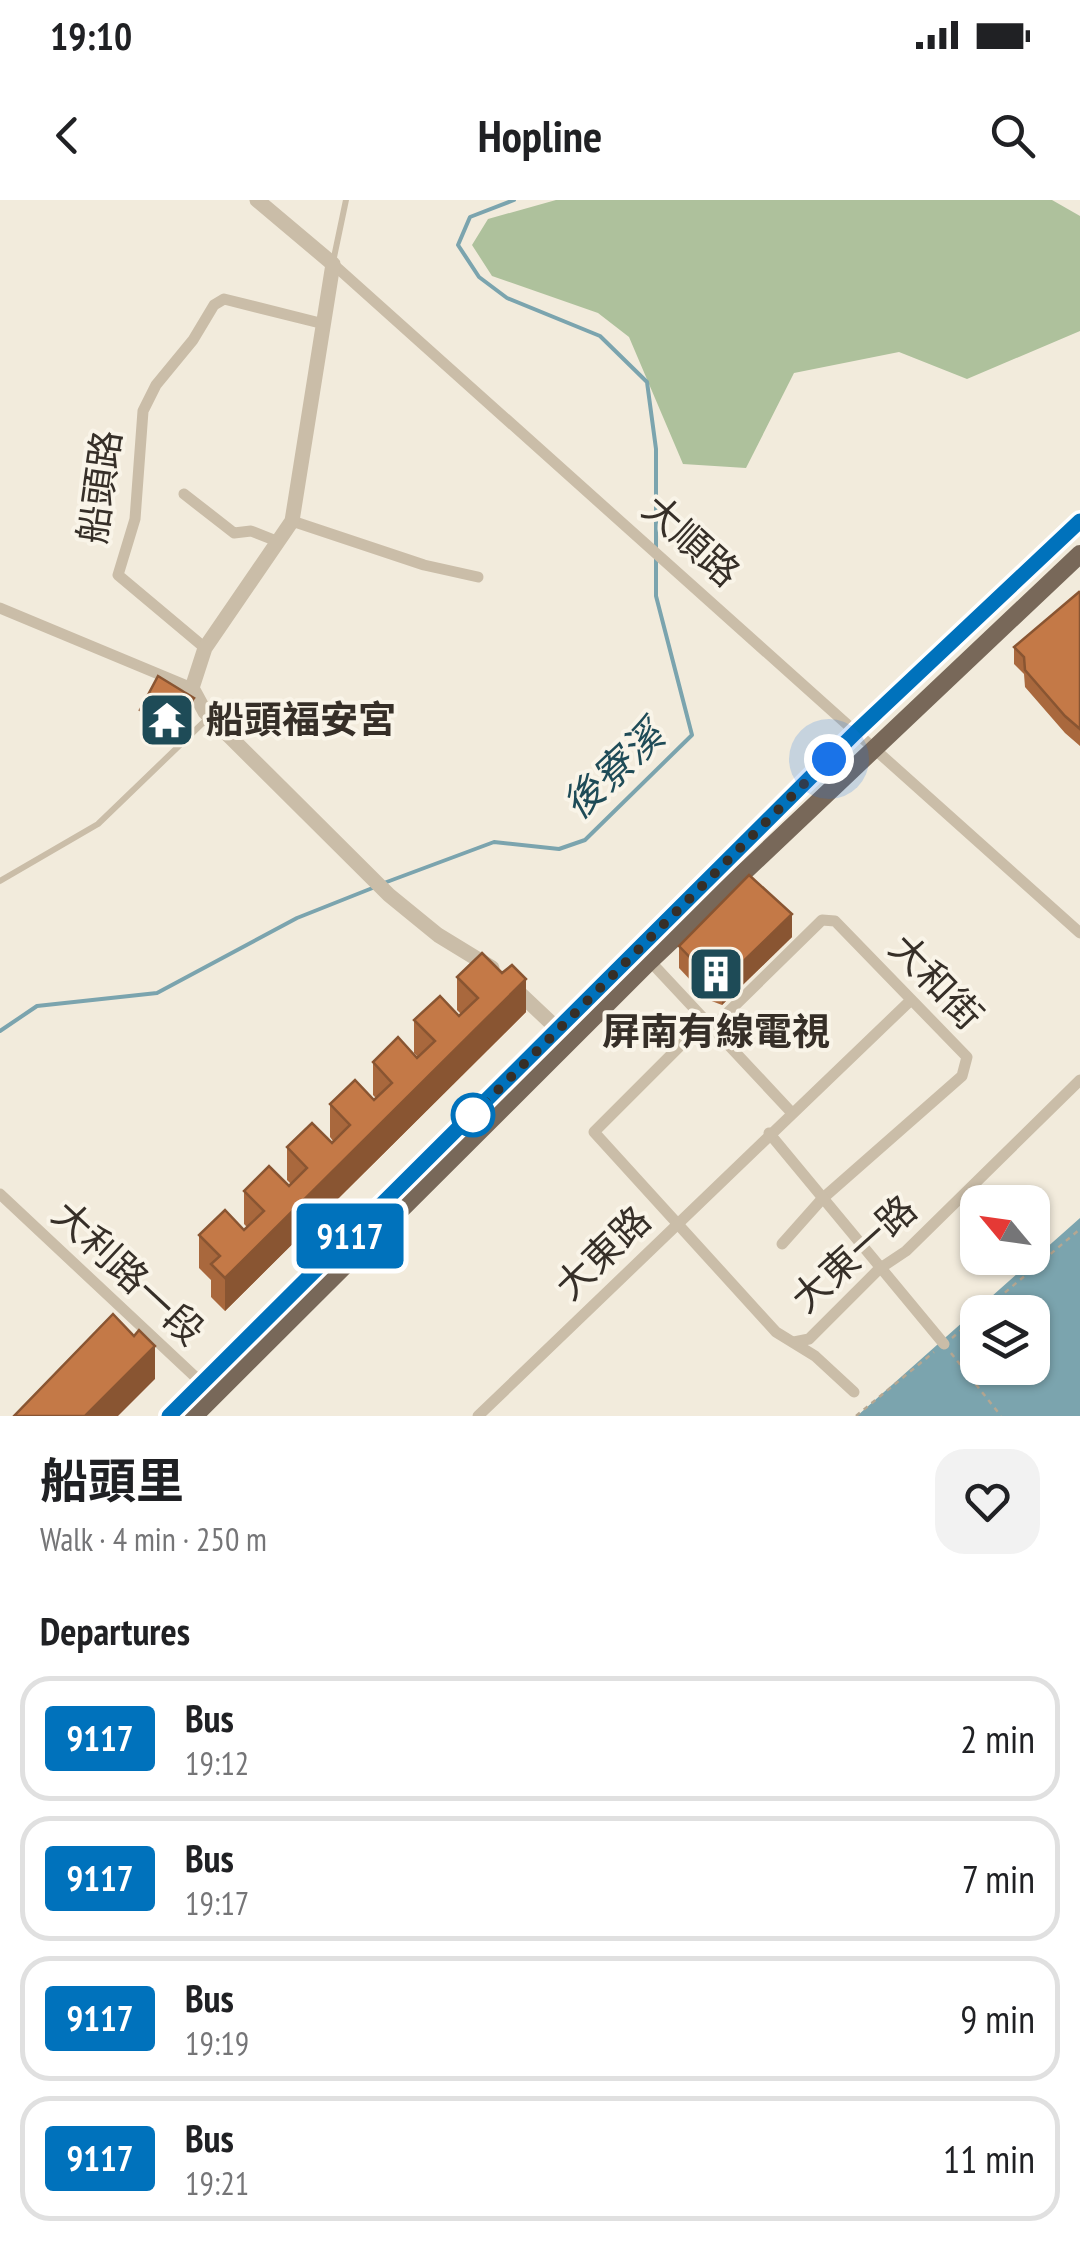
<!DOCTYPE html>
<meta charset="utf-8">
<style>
body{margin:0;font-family:"PT Sans Narrow","Noto Sans TC",sans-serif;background:#f2f2f2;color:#202124;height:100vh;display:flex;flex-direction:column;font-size:38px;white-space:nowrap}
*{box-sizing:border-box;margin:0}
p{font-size:32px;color:#757577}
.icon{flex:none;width:55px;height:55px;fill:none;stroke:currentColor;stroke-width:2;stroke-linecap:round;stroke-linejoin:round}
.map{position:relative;height:1216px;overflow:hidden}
.drawer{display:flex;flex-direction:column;background:#fff;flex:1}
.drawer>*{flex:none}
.badge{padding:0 20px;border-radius:8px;font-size:35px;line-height:65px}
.needle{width:65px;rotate:299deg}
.fabs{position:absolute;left:960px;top:985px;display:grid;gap:20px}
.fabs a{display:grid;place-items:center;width:90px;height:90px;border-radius:20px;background:#fff;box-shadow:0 2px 8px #0004;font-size:50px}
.you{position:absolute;width:50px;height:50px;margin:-25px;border:8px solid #fff;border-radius:50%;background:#1a73e8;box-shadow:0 0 0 15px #1a73e833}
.map>.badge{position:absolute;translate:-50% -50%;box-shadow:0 0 0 5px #fff}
h2{padding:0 40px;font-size:38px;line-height:90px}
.round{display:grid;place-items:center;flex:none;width:105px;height:105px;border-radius:30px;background:#f2f2f2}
.overview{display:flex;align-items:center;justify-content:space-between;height:170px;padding:0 40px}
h1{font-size:48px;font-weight:700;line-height:75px}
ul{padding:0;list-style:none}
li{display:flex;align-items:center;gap:30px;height:125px;margin:0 20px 15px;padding:0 20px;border:5px solid #e0e0e0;border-radius:30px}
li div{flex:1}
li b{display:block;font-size:38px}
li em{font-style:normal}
li .badge{min-width:110px;font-weight:700;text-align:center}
.status{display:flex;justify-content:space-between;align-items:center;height:70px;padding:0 50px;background:#fff;direction:ltr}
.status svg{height:28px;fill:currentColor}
header{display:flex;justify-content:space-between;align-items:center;height:130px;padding:0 40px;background:#fff;font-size:45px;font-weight:700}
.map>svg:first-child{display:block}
</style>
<div class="status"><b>19:10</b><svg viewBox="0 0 49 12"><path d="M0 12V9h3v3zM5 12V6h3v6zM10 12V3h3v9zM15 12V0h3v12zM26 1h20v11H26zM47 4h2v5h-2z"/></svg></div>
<header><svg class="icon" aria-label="back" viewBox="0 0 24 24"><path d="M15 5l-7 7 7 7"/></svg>Hopline<svg class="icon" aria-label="search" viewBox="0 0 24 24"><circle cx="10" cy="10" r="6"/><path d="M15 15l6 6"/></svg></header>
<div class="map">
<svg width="1080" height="1216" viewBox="0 0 1080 1216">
<rect width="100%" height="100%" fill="#f2ebdc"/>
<path fill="#aec19c" d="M556,0H1052L1080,16V131L967,179L899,152L794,173L746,268L683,264L629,137L598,113L492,76L472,45L488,19Z"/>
<path fill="#7ba4ae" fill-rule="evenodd" d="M1080,1018V1216H857ZM978,1112H1032V1168H978Z"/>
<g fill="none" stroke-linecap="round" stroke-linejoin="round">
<g stroke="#7ba4ae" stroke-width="4">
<path d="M514,0L470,17L458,45L479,77L507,98L600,136L647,182L656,249V350"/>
<path d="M384,683L494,642L559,649L585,640L692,535L656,396V359"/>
<path d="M0,831L37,806L157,793L297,718L375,687"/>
</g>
<g stroke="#b5a792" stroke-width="2.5" stroke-dasharray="5 5" stroke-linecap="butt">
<path d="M982,1112L1080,1029"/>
<path d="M952,1138L978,1116"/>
<path d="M951,1153L1001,1216"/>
<path d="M856,1216L934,1152"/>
</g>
<g stroke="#cabda8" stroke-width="6">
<path d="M333,62L346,0"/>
<path d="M0,681L98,624L210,516"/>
</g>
<g stroke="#cabda8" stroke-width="11">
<path d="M333,64L1080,733"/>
<path d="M184,294L234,333L251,331L279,342"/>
<path d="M292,321L424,365L478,377"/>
<path d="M0,408L192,488"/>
<path d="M205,448L118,375L135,319L143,211L156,185L193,140L214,105L224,99L320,123"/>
<path d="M648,759L792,913"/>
<path d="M706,820L594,932L776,1132L815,1156L854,1192"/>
<path d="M713,827L822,720L835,721L967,857L962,876L822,999L782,1044"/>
<path d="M769,933L944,1144"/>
<path d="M0,994L205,1186"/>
<path d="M794,1142L809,1139L879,1069L906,1051L1080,880"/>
<path d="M478,1216L911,800"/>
</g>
<g stroke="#cabda8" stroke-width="15">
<path d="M257,0L333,64L292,321L205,448L192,488L205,512L389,695L438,735L492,768"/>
<path d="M513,787L565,836"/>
</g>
<g stroke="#786859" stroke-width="18">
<path d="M169,1216L856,532L1080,321"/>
<path d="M194,1216L650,761L1080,354"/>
</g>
</g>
<g fill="#a9683d">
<path d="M1080,393V546L1065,533L1025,487L1024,474L1014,464V447Z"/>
<path d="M140,510L194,515L171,544L140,527Z"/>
<path d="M792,737L722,805L709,800L679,768V746Z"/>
<path d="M457,777L526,812L225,1111L211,1097V1080L199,1068V1035L244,1030L247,1027L244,1024V991L289,986L291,984L287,980V947L332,943L333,941L330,937V904L376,898L373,895V862L418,857L414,853V820L459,816L461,814L457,810Z"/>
</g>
<g fill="#895532">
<path d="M194,498V515L171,544V527Z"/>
<path d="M792,714V737L722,805V782Z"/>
<path d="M526,779V812L225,1111V1078Z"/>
<path d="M155,1146V1179L118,1216H85Z"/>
</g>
<g fill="#c47947" stroke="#895532" stroke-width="2.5">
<path d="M1079,392L1080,393V529L1065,516L1025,470L1024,457L1014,447Z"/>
<path d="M158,476L194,498L171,527L140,510Z"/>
<path d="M749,675L792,714L722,782L709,777L679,746Z"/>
<path d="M482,753L502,773L512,765L526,779L225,1078L211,1064L220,1056L199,1035L225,1010L244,1030L264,1011L244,991L269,966L289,986L307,968L287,947L312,923L332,943L350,925L330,904L355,880L374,900L392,883L373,862L398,837L417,858L435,841L414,820L440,796L459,816L478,798L457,777Z"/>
<path d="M113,1114L134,1136L139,1130L155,1146L85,1216H14Z"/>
</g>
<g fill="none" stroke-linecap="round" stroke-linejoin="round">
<g stroke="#fff" stroke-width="22">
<path id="line" d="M169,1216L856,532L1080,321"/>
</g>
<use href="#line" stroke="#0072bc" stroke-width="15"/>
<path stroke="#362f28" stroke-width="10" stroke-dasharray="0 18" d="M473,915L829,559"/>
</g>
<defs>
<g id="temple-square" transform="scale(2.875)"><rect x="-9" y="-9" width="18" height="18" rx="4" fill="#1e4b57" stroke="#f9f4e8"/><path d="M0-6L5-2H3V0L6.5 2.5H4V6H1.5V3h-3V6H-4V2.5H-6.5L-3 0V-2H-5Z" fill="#fff"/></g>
<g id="building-square" transform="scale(2.875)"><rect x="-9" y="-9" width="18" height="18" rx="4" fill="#1e4b57" stroke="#f9f4e8"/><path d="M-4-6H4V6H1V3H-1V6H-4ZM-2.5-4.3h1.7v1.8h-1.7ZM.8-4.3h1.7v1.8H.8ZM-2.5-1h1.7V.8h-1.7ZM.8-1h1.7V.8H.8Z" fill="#fff"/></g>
</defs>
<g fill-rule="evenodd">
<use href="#temple-square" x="167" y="520"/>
<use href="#building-square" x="716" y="774"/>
</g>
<circle fill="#fff" stroke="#0072bc" stroke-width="5" cx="473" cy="915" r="20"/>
<g text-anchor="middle" stroke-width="8" stroke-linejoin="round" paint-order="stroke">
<g font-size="38" fill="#362f28" stroke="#f9f4e8">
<text transform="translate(100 287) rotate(-82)" y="13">船頭路</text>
<text transform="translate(691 341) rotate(42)" y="13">大順路</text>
<text transform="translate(936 782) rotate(46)" y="13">大和街</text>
<text transform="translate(603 1053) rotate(-44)" y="13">大東路</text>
<text transform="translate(854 1054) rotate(-42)" y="13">大東一路</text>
<text transform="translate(128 1073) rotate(43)" y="13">大利路一段</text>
</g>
<g font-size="38" font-weight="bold" fill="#362f28" stroke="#f9f4e8" text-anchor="start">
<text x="206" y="533">船頭福安宮</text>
<text x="716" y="845" text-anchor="middle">屏南有線電視</text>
</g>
<g font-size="40" font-style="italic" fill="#1e4b57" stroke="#f9f4e8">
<text transform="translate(613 570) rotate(-43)" y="14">後寮溪</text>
</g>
</g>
</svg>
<div class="fabs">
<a><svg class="needle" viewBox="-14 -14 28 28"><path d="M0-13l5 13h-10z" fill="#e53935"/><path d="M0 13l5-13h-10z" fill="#757577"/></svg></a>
<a><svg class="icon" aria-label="layers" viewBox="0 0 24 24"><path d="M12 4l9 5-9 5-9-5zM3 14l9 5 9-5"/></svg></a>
</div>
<div class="you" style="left:829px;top:559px"></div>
<b class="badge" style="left:350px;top:1036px;background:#0072bc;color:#fff">9117</b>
</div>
<section class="drawer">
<div class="overview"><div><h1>船頭里</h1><p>Walk · 4 min · 250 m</p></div><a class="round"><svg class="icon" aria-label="heart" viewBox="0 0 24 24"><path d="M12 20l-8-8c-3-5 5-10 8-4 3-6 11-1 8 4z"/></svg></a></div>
<h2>Departures</h2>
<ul>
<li><span class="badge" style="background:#0072bc;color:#fff">9117</span><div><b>Bus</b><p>19:12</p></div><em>2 min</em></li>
<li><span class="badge" style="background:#0072bc;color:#fff">9117</span><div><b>Bus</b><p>19:17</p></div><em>7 min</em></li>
<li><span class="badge" style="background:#0072bc;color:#fff">9117</span><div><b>Bus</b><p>19:19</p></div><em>9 min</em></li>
<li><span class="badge" style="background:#0072bc;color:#fff">9117</span><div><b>Bus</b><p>19:21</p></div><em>11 min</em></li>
</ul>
</section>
